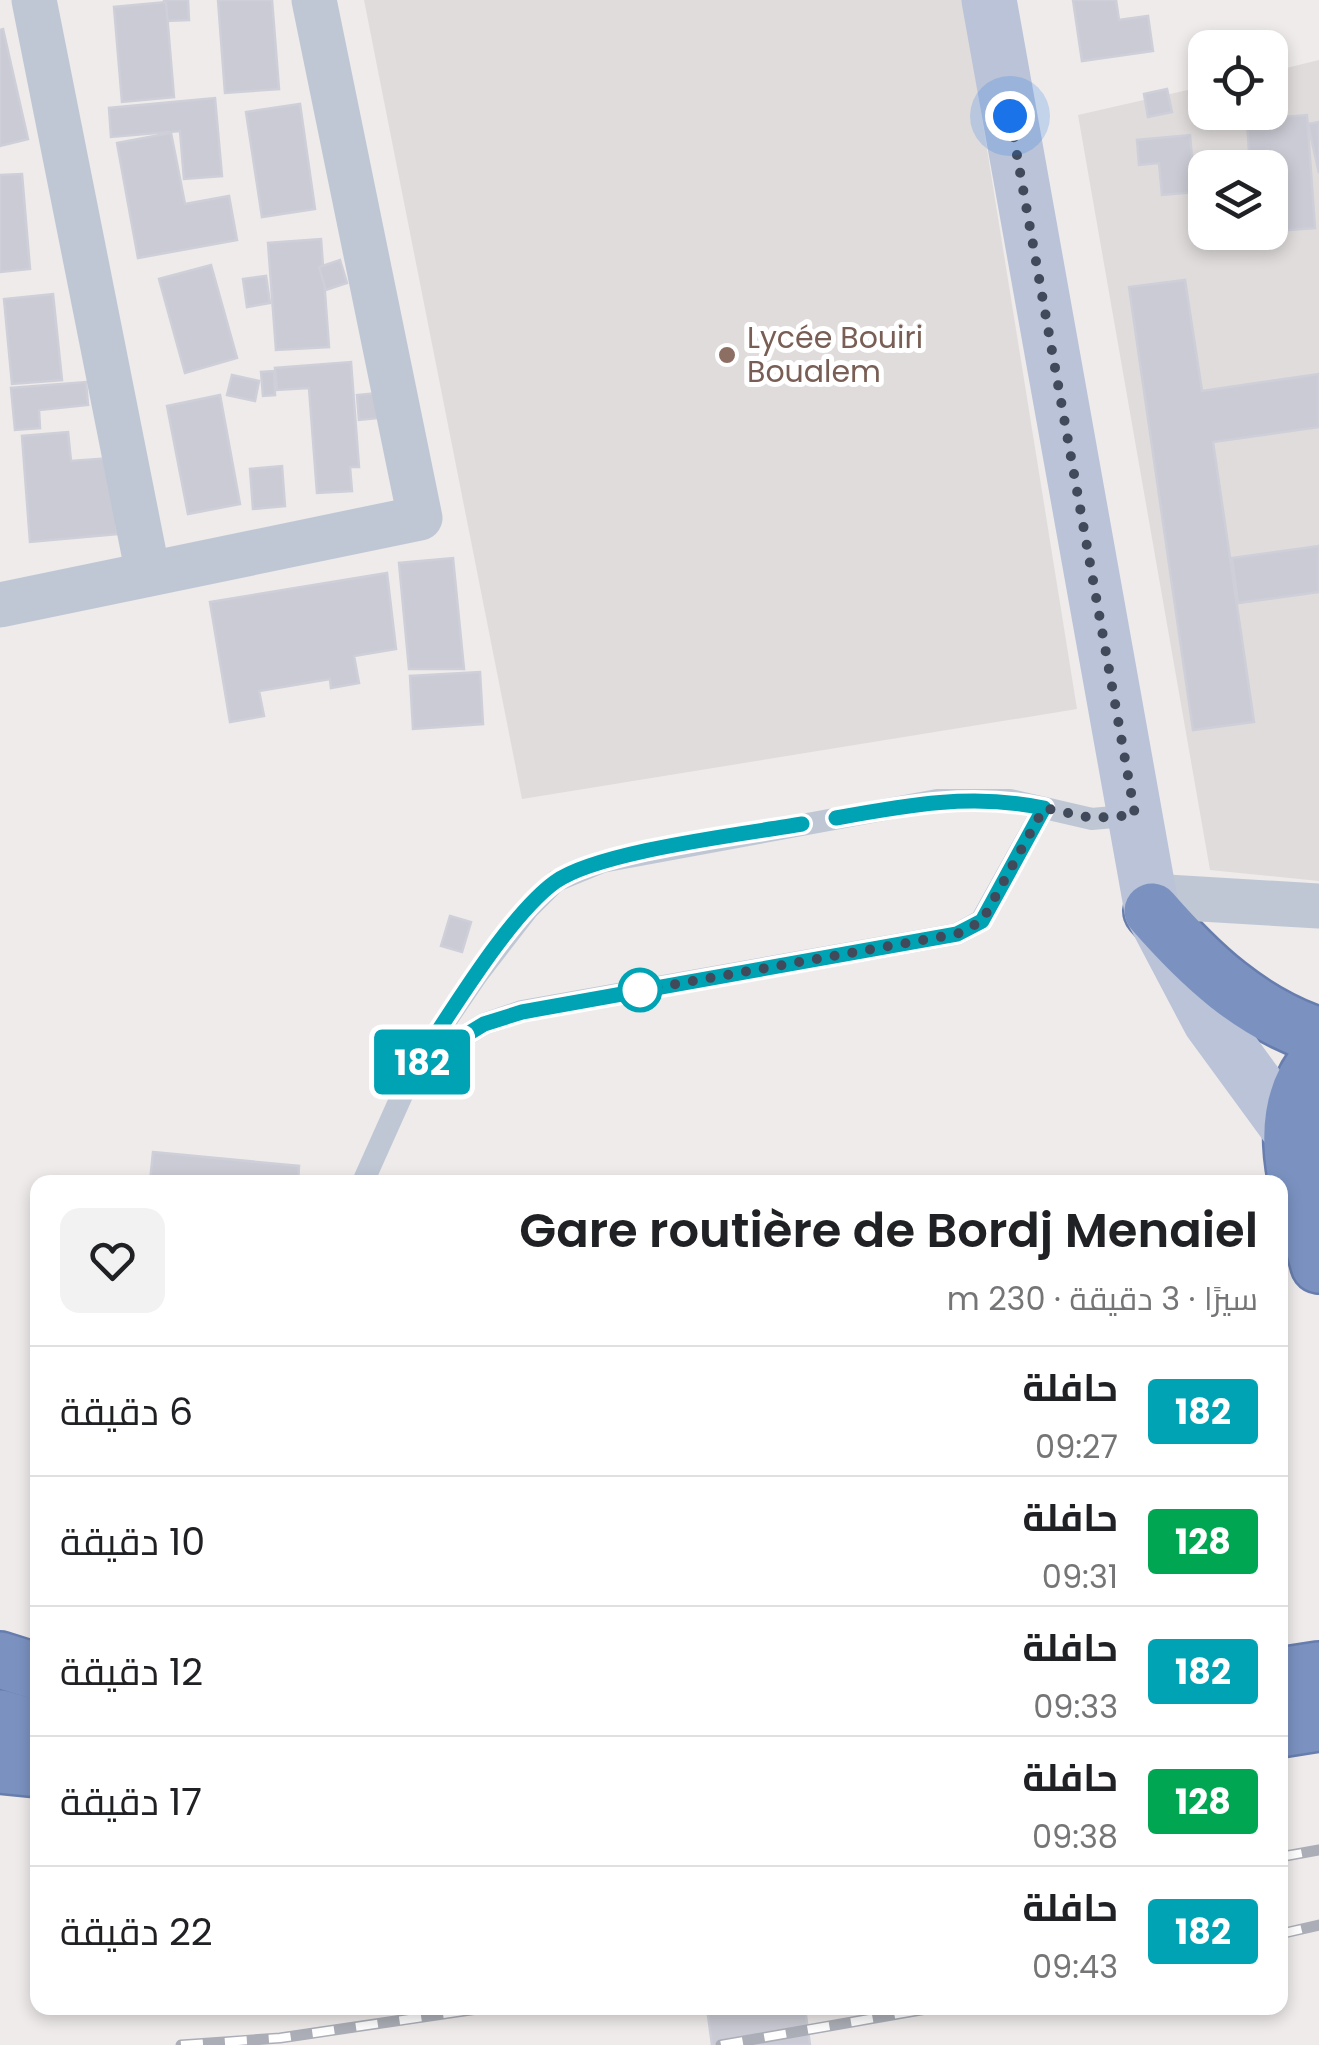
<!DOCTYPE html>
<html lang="ar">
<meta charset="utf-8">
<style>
body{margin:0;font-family:Poppins,Cairo,sans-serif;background:#f2f2f2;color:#202124;direction:rtl;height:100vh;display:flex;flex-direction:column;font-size:38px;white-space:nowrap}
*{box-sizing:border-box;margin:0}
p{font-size:32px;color:#757577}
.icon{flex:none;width:55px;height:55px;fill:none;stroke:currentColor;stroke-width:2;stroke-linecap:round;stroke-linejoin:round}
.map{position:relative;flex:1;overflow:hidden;direction:ltr}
.panel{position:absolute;left:30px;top:1175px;width:1258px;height:840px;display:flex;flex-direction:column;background:#fff;border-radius:20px;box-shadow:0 5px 15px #0003;direction:rtl}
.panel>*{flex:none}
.badge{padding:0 20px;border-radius:8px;font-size:35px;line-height:65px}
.tools{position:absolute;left:1188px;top:30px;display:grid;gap:20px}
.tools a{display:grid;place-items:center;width:100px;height:100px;border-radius:20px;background:#fff;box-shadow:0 5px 15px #0003;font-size:50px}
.you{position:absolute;width:50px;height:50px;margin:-25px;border:8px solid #fff;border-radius:50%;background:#1a73e8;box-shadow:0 0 0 15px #1a73e833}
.map>.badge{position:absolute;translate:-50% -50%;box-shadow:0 0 0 5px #fff}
.round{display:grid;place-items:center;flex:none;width:105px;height:105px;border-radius:20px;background:#f2f2f2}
.head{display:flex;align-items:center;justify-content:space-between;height:170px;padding:0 30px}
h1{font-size:48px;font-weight:600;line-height:75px}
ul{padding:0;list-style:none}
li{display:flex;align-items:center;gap:30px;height:130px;padding:0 30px;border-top:2px solid #e0e0e0}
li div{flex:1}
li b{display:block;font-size:38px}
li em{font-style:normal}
li .badge{min-width:110px;font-weight:700;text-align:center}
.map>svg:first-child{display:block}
</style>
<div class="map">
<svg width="1319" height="2045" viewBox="0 0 1319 2045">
<rect width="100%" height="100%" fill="#eeebea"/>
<g fill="#e0dcdc" fill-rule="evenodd">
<path d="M364,0H963L1077,709L522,799Z"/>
<path d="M1319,60V881L1210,870L1078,115L1205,86V112H1270V72ZM1205,168H1270V232H1205Z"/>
</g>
<g fill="#cacbd4" stroke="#cecfd8" stroke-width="2.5">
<path d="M164,0H188L189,20L165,21Z"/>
<path d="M218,0H272L279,89L225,93Z"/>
<path d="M1073,0H1116L1119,20L1148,16L1153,51L1082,61Z"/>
<path d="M166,2L174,97L122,102L114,7Z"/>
<path d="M3,29L28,139L0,146V30Z"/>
<path d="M1167,89L1172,112L1148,117L1144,94Z"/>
<path d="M215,98L222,176L184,179L180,131L111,137L109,108Z"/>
<path d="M300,104L315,209L262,217L246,112Z"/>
<path d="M1307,115L1315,228L1276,231L1270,168H1250L1247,120Z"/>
<path d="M1319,122V173L1308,124Z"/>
<path d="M171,133L185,204L229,196L237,240L138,258L117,143Z"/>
<path d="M1190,135L1195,192L1162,195L1159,163L1139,165L1137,140Z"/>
<path d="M22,174L30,269L0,272V175Z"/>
<path d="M321,239L329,347L276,350L268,243Z"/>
<path d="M340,260L347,283L326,290L319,267Z"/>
<path d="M211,265L237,358L185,373L159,279Z"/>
<path d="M266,276L270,303L247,307L243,279Z"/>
<path d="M1185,280L1202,391L1319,374V427L1213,442L1254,722L1193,730L1129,287Z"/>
<path d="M53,294L62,380L12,384L4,299Z"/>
<path d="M351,362L359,467H350L352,491L317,493L309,388L277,390L275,368Z"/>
<path d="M274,371L275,395L263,396L261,372Z"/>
<path d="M232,375L259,381L255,401L227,395Z"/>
<path d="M86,382L88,405L39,410L40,428L15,430L11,388Z"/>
<path d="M377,393L379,418L359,420L357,395Z"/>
<path d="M220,395L240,504L188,514L167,406Z"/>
<path d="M68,432L71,461L111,458L117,534L30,542L22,436Z"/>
<path d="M282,466L285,506L253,509L250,469Z"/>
<path d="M1319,546V592L1238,603L1232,558Z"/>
<path d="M453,558L464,669H409L399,563Z"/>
<path d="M387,573L396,649L354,656L359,683L331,688L330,679L259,691L264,716L230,722L210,602Z"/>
<path d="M480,672L483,724L413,729L410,676Z"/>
<path d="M450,916L471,922L462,952L441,946Z"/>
<path d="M153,1152L299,1166L298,1182H150Z"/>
<path d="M707,2008H805L810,2045H712Z"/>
</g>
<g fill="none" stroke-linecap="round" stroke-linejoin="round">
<g stroke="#677dad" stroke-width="60">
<g id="highway">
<path d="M1152,911C1200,966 1249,1012 1319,1036"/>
<path d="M1319,1059C1268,1119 1301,1197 1319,1265"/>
<path d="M0,1660L38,1672"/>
<path d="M1280,1676L1319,1670"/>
<path d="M0,1718L38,1729"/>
<path d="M1280,1729L1319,1723"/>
<path d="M0,1765L38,1769"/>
</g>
</g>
<g stroke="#bfc7d5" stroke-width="22">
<path d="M422,1062L484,1024L522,1011L957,934L981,921L1044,808"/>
<path d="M363,1182L415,1066L477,975L528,909L556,881L602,862L937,800H1010L1092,819L1135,815"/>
</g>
<g stroke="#bfc7d5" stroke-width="45">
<path d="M34,0L148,574"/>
<path d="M0,605L420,518L314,0"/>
<path d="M1150,896L1319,906"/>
</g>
<path stroke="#bac3d8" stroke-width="55" d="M989,0L1152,911L1210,1021L1289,1129"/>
<use href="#highway" stroke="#7b92c1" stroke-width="55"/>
<g stroke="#acaeb7" stroke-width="11">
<g id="rail">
<path d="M1280,1857L1319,1850"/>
<path d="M1280,1934L1319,1925"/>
<path d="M181,2045L280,2038L484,2008"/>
<path d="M721,2045L932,2008"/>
</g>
</g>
<use href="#rail" stroke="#fff" stroke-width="8" stroke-dasharray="22" stroke-linecap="butt"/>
</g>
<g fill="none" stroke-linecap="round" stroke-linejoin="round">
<g stroke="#fff" stroke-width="22">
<path id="line" d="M802,824C745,834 598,851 555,882C508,916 449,1016 415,1066L484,1024L522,1012L957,934L982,921L1044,808C973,793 907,805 836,818"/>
</g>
<use href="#line" stroke="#00a3b4" stroke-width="15"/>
<path stroke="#414a5a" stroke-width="10" stroke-dasharray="0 18" d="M640,990L631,992L957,934L982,921L1044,808L1092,818L1135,815L1010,116"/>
</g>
<circle fill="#8d6e63" stroke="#fff" stroke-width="4" cx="727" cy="355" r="10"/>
<circle fill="#fff" stroke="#00a3b4" stroke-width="5" cx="640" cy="990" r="20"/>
<g text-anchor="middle" stroke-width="10" stroke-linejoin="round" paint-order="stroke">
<g font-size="30" fill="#785e54" stroke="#fff" text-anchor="start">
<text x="747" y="348">Lycée Bouiri<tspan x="747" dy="34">Boualem</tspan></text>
</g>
</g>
</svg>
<div class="tools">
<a><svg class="icon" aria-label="locate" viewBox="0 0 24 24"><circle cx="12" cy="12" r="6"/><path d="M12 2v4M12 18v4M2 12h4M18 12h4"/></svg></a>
<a><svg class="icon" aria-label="layers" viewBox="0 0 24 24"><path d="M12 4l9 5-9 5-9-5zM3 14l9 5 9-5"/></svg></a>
</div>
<div class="you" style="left:1010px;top:116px"></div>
<b class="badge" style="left:422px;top:1062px;background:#00a3b4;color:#fff">182</b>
<section class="panel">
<div class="head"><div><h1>Gare routière de Bordj Menaiel</h1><p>سيرًا · 3 دقيقة · 230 m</p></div><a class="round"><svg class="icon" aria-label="heart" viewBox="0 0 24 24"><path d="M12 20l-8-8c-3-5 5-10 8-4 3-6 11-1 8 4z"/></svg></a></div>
<ul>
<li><span class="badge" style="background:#00a3b4;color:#fff">182</span><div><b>حافلة</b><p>09:27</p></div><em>6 دقيقة</em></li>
<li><span class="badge" style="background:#00a651;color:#fff">128</span><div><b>حافلة</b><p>09:31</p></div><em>10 دقيقة</em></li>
<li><span class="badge" style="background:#00a3b4;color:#fff">182</span><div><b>حافلة</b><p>09:33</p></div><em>12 دقيقة</em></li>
<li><span class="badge" style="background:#00a651;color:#fff">128</span><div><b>حافلة</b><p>09:38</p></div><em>17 دقيقة</em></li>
<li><span class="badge" style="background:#00a3b4;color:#fff">182</span><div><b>حافلة</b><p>09:43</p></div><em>22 دقيقة</em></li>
</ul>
</section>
</div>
